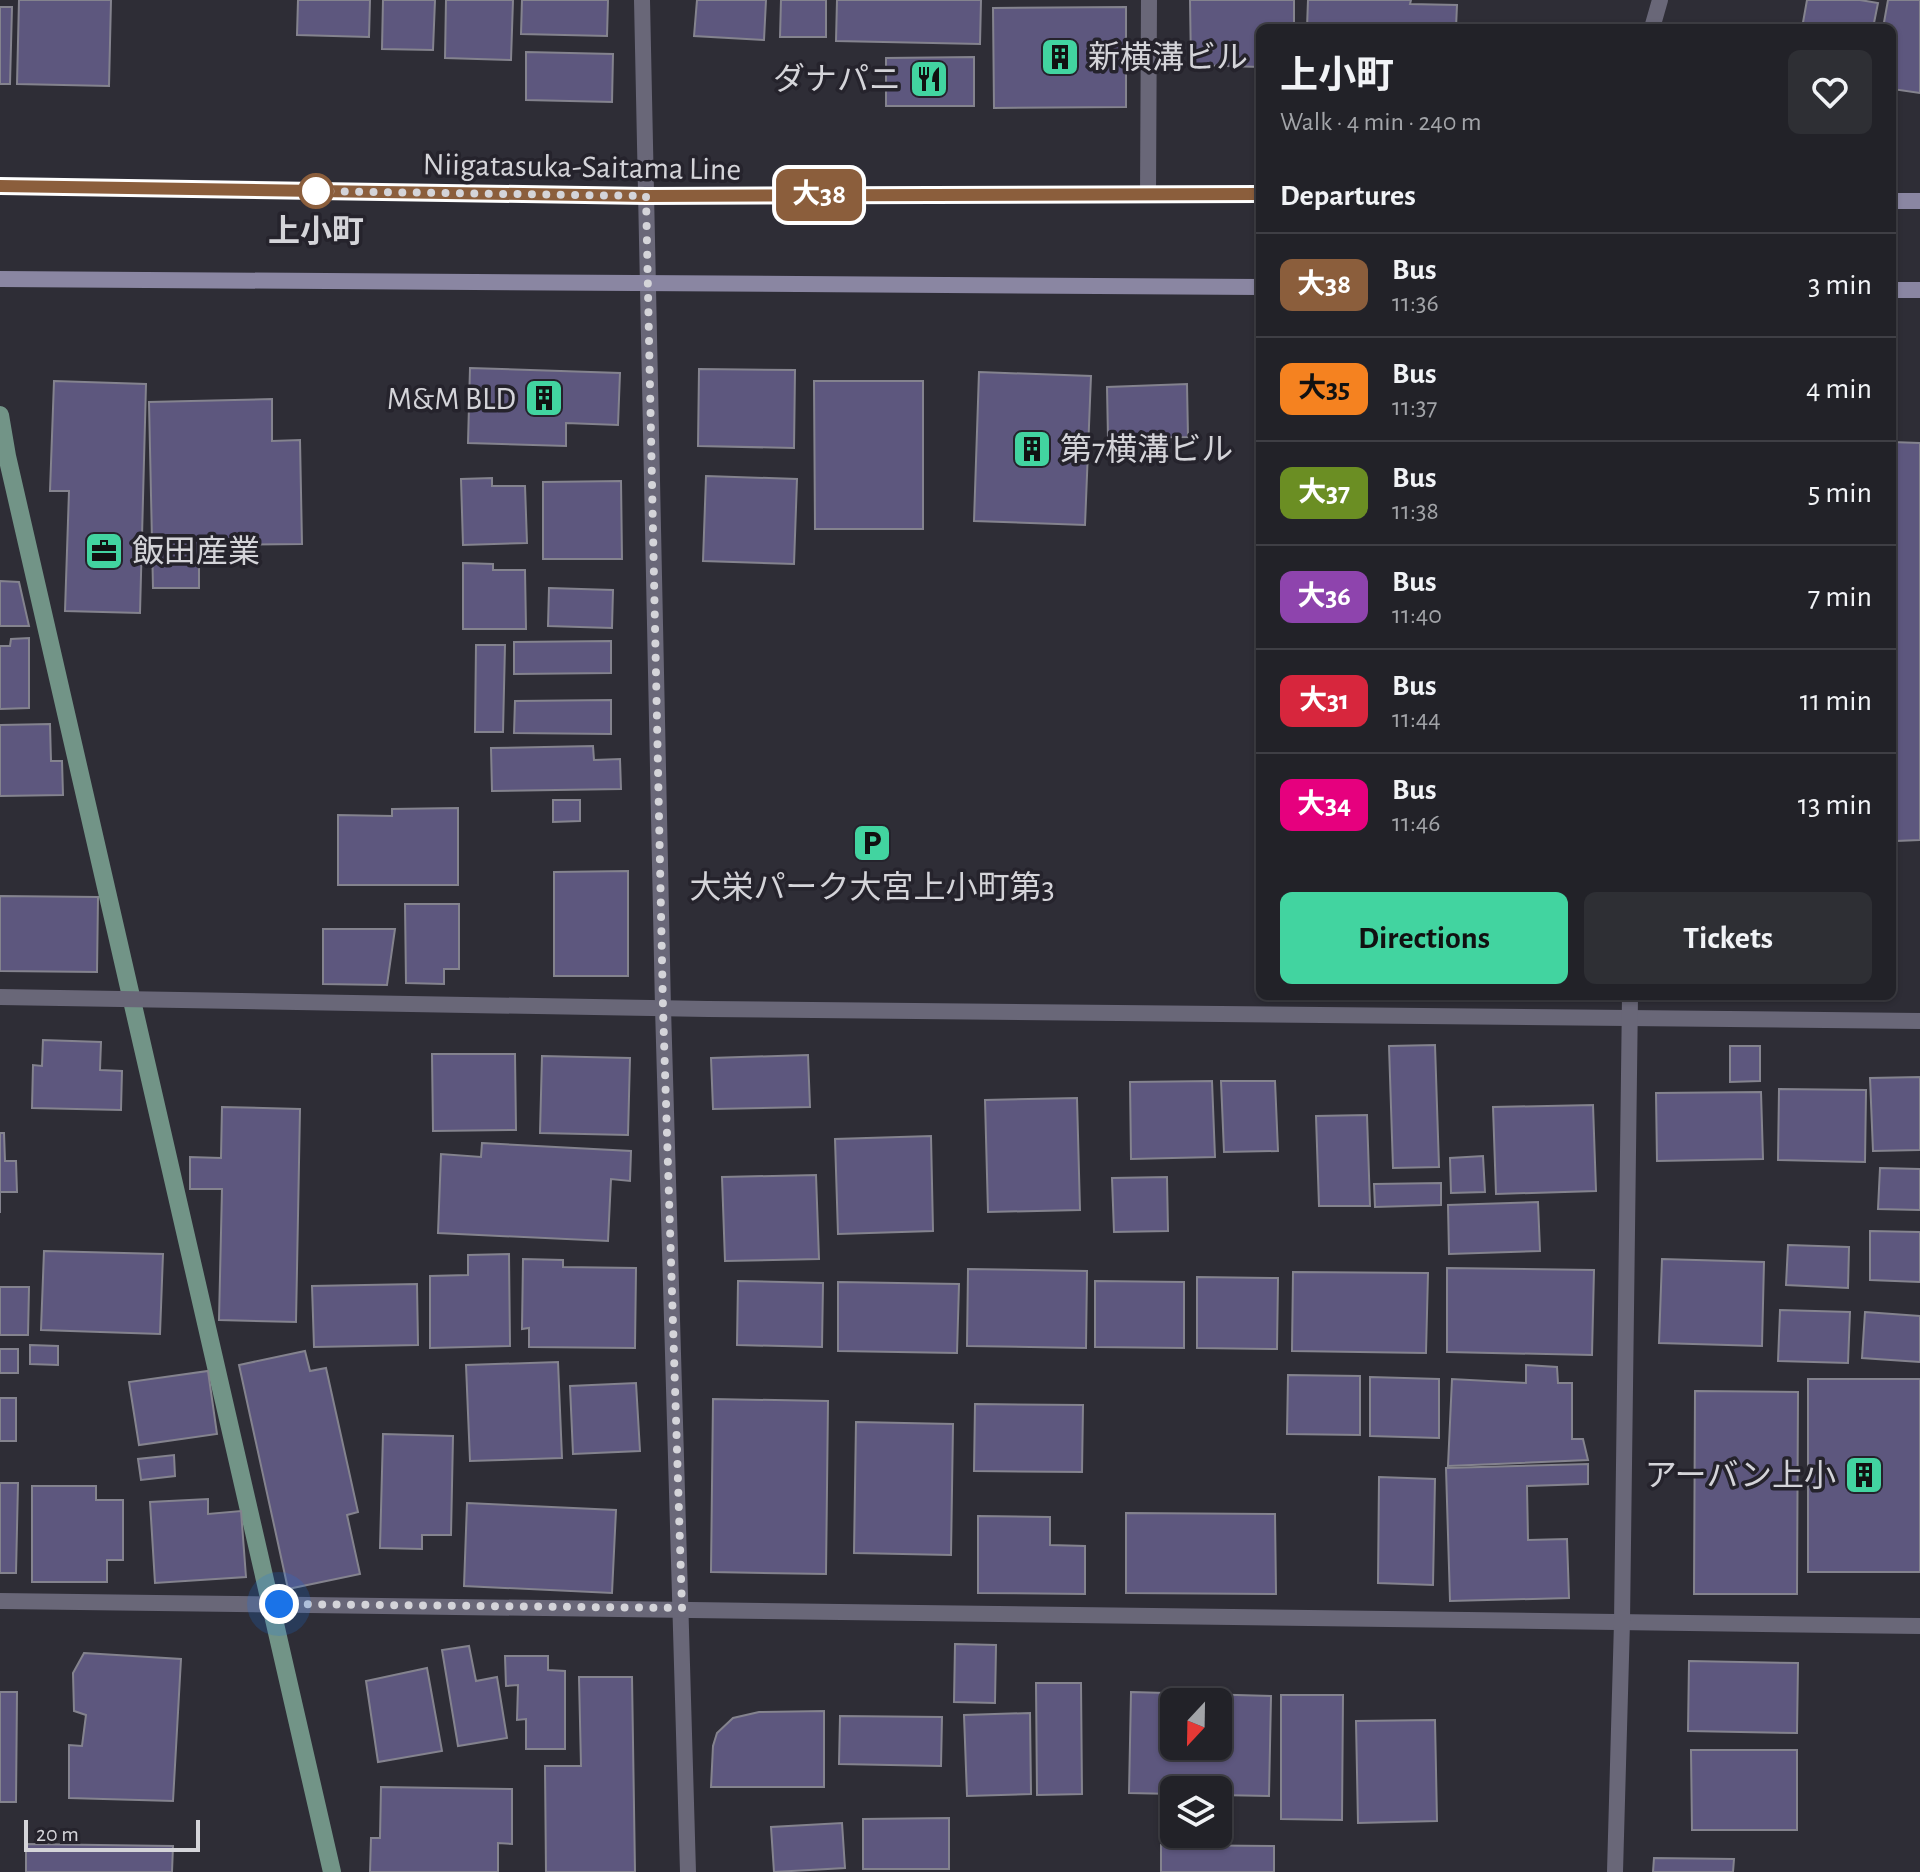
<!DOCTYPE html>
<meta charset="utf-8">
<style>
body{margin:0;font-family:"Alegreya Sans","Noto Sans JP",sans-serif;background:#2e2f34;color:#f1f3f6;height:100vh;display:flex;flex-direction:column;font-size:30px;white-space:nowrap}
*{box-sizing:border-box;margin:0}
p{font-size:26px;color:#a2a4a8}
.icon{flex:none;width:44px;height:44px;fill:none;stroke:currentColor;stroke-width:2;stroke-linecap:round;stroke-linejoin:round}
.map{position:relative;flex:1;overflow:hidden}
.sheet{position:absolute;left:1256px;top:24px;width:640px;height:976px;display:flex;flex-direction:column;background:#222228;border-radius:12px;box-shadow:0 2px 6px #0004,0 0 0 2px #3f3f45}
.sheet>*{flex:none}
.badge{padding:0 16px;border-radius:12px;font-size:28px;line-height:52px}
.needle{width:52px;rotate:202deg}
.controls{position:absolute;left:1160px;top:1688px;display:grid;gap:16px}
.controls a{display:grid;place-items:center;width:72px;height:72px;border-radius:12px;background:#222228;box-shadow:0 2px 6px #0004,0 0 0 2px #3f3f45;font-size:40px}
.scale{position:absolute;left:24px;bottom:20px;width:176px;box-sizing:border-box;padding-left:8px;border:4px solid #d4d4d9;border-top:0;font-size:22px;line-height:28px;white-space:nowrap;color:#d4d4d9;-webkit-text-stroke:6px #25232c;paint-order:stroke}
.you{position:absolute;width:40px;height:40px;margin:-20px;border:6px solid #fff;border-radius:50%;background:#1a73e8;box-shadow:0 0 0 12px #1a73e833}
.map>.badge{position:absolute;translate:-50% -50%;box-shadow:0 0 0 4px #fff}
h2{padding:0 24px;font-size:30px;line-height:72px}
.round{display:grid;place-items:center;flex:none;width:84px;height:84px;border-radius:12px;background:#2e2f34}
.overview{display:flex;align-items:center;justify-content:space-between;height:136px;padding:0 24px}
h1{font-size:38px;font-weight:700;line-height:60px}
.cta{display:flex;gap:16px;margin-top:auto;padding:16px 24px}
.cta a{flex:1;height:92px;border-radius:12px;background:#42d4a0;color:#111;font-size:32px;font-weight:700;line-height:92px;text-align:center}
.cta a+a{background:#2e2f34;color:#f1f3f6}
ul{padding:0;list-style:none}
li{display:flex;align-items:center;gap:24px;height:104px;padding:0 24px;border-top:2px solid #3f3f45}
li div{flex:1}
li b{display:block;font-size:30px}
li em{font-style:normal}
li .badge{min-width:88px;font-weight:700;text-align:center}
.map>svg:first-child{display:block}
</style>
<div class="map">
<svg width="1920" height="1872" viewBox="0 0 1920 1872">
<rect width="100%" height="100%" fill="#2e2d36"/>
<g fill="none" stroke-linecap="round" stroke-linejoin="round">
<path stroke="#729487" stroke-width="18" d="M0,415L7,456L332,1872"/>
</g>
<g fill="#5d577e" stroke="#84838e" stroke-width="2" fill-rule="evenodd">
<path d="M19,0H111L109,86L17,84Z"/>
<path d="M298,0H370L369,37L297,35Z"/>
<path d="M383,0H435L433,50L382,49Z"/>
<path d="M446,0H513L511,60L445,58Z"/>
<path d="M522,0H608L607,36L521,34Z"/>
<path d="M697,0H766L764,40L694,36Z"/>
<path d="M781,0H826V37H780Z"/>
<path d="M837,0H981L980,44L836,41Z"/>
<path d="M1190,0H1294V28H1260V67L1191,65Z"/>
<path d="M1308,0H1411L1410,4L1457,5L1456,28H1307Z"/>
<path d="M1807,0H1860L1878,3L1873,28H1802Z"/>
<path d="M1888,0H1920V93L1892,89V28H1883Z"/>
<path d="M0,7H12L10,84H0Z"/>
<path d="M1126,7V107L994,108L993,8Z"/>
<path d="M526,52L613,54L612,102L526,100Z"/>
<path d="M974,57V106H886V58Z"/>
<path d="M470,368L620,373L618,425L566,423V446L468,443Z"/>
<path d="M699,369L795,370L794,448L698,446Z"/>
<path d="M979,372L1091,376L1085,525L974,521Z"/>
<path d="M54,381L146,384L140,613L65,611L69,491H50Z"/>
<path d="M814,381H923V529H815Z"/>
<path d="M1187,384L1188,437L1108,438L1107,387Z"/>
<path d="M272,399V441L300,440L302,544L199,545V588H153L149,402Z"/>
<path d="M1892,442L1920,443V840L1896,841L1892,857Z"/>
<path d="M706,476L797,479L794,564L703,561Z"/>
<path d="M492,478V486H525L527,543L463,545L461,479Z"/>
<path d="M621,481L622,559H543V482Z"/>
<path d="M463,563L493,564V570H525L526,629H463Z"/>
<path d="M0,581L19,582L29,626H0Z"/>
<path d="M549,588L613,590L612,628L548,626Z"/>
<path d="M29,638V708L0,709V646H10L11,639Z"/>
<path d="M611,641V673L514,674V642Z"/>
<path d="M476,645H505L503,732H475Z"/>
<path d="M611,700V734L514,733L515,701Z"/>
<path d="M50,724L51,761H62L63,795L0,796V725Z"/>
<path d="M593,746L594,760L620,759L621,789L492,791L491,748Z"/>
<path d="M553,800H580V821L553,822Z"/>
<path d="M458,808V885H338V815L392,816V809Z"/>
<path d="M628,871V976H554V872Z"/>
<path d="M0,896L98,897L97,972L0,971Z"/>
<path d="M405,904H459V969H444V984L406,983Z"/>
<path d="M323,929H395L387,985L323,984Z"/>
<path d="M43,1040L101,1042L100,1070L122,1071L121,1110L32,1108L33,1065L42,1066Z"/>
<path d="M1435,1045L1439,1167L1393,1168L1389,1046Z"/>
<path d="M1730,1046H1760V1081L1730,1082Z"/>
<path d="M432,1054H515L516,1130L433,1131Z"/>
<path d="M808,1055L810,1107L713,1109L711,1058Z"/>
<path d="M542,1056L630,1058L628,1135L540,1133Z"/>
<path d="M1920,1077V1150L1873,1151L1870,1078Z"/>
<path d="M1212,1081L1215,1157L1131,1159L1130,1082Z"/>
<path d="M1221,1081H1275L1278,1151L1224,1152Z"/>
<path d="M1779,1089L1866,1090L1865,1162L1778,1160Z"/>
<path d="M1761,1092L1763,1159L1657,1161L1656,1093Z"/>
<path d="M1077,1098L1080,1210L988,1212L985,1100Z"/>
<path d="M1593,1105L1596,1191L1496,1194L1493,1107Z"/>
<path d="M222,1107L300,1109L296,1322L219,1320L222,1189H190V1157L221,1158Z"/>
<path d="M1367,1115L1370,1206H1319L1316,1116Z"/>
<path d="M0,1133H4L5,1161H16L17,1192H0V1213Z"/>
<path d="M931,1136L933,1231L838,1234L835,1139Z"/>
<path d="M482,1143L631,1151L630,1181L611,1179L608,1241L438,1233L441,1154L481,1157Z"/>
<path d="M1483,1156L1485,1192L1451,1193L1450,1158Z"/>
<path d="M1880,1168L1920,1169V1210L1878,1209Z"/>
<path d="M816,1175L819,1259L725,1261L722,1177Z"/>
<path d="M1167,1177L1168,1231L1114,1232L1112,1178Z"/>
<path d="M1441,1183V1205L1375,1207L1374,1184Z"/>
<path d="M1538,1202L1540,1251L1449,1254L1448,1205Z"/>
<path d="M1870,1231L1920,1232V1282L1870,1280Z"/>
<path d="M1788,1245L1849,1247L1848,1288L1786,1285Z"/>
<path d="M44,1251L163,1254L160,1334L41,1330Z"/>
<path d="M509,1254L510,1346L430,1348V1276L468,1275V1255Z"/>
<path d="M523,1259L563,1260V1267L636,1268L635,1348L529,1347V1328L522,1329Z"/>
<path d="M1662,1259L1764,1262L1762,1346L1659,1343Z"/>
<path d="M1447,1268L1594,1270L1592,1355L1447,1352Z"/>
<path d="M968,1269L1087,1271L1086,1348L967,1346Z"/>
<path d="M1293,1272L1428,1273L1426,1353L1292,1351Z"/>
<path d="M1197,1277L1278,1278L1277,1349L1197,1348Z"/>
<path d="M738,1281L823,1283L822,1347L737,1345Z"/>
<path d="M1095,1281L1184,1282V1348L1095,1347Z"/>
<path d="M838,1282L959,1284L957,1353L838,1351Z"/>
<path d="M417,1284L418,1345L314,1347L312,1286Z"/>
<path d="M0,1287H29L28,1335H0Z"/>
<path d="M1780,1310L1850,1312L1848,1363L1778,1361Z"/>
<path d="M1865,1312L1920,1316V1362L1862,1358Z"/>
<path d="M30,1345L58,1346V1365L30,1364Z"/>
<rect x="0" y="1349" width="18" height="24"/>
<path d="M305,1351L310,1371L326,1368L358,1512L347,1515L360,1574L288,1589L239,1365Z"/>
<path d="M558,1362L562,1458L470,1461L466,1365Z"/>
<path d="M1526,1365L1557,1367L1558,1383H1572V1439H1583L1588,1460L1448,1466L1452,1379L1526,1383Z"/>
<path d="M208,1371L217,1434L139,1445L129,1382Z"/>
<path d="M1288,1375L1360,1376V1435L1287,1434Z"/>
<path d="M1370,1377L1439,1379V1438L1370,1436Z"/>
<rect x="1808" y="1379" width="112" height="193"/>
<path d="M636,1383L640,1451L573,1454L570,1386Z"/>
<path d="M1695,1391L1798,1392L1797,1594H1694Z"/>
<rect x="0" y="1398" width="16" height="43"/>
<path d="M713,1399L828,1401L826,1574L711,1572Z"/>
<path d="M975,1404L1083,1405L1082,1472L974,1471Z"/>
<path d="M856,1422L953,1424L951,1555L854,1553Z"/>
<path d="M383,1434L453,1436L451,1535H422V1549L380,1548Z"/>
<path d="M174,1455L175,1476L141,1480L138,1459Z"/>
<path d="M1588,1464V1484L1527,1486L1528,1540L1567,1539L1569,1598L1450,1601L1446,1468Z"/>
<path d="M1379,1477L1435,1479L1433,1585L1378,1583Z"/>
<path d="M0,1483H18L16,1573H0Z"/>
<path d="M32,1486H96V1500H123V1560H107V1582H32Z"/>
<path d="M208,1499V1514L241,1511L246,1577L155,1583L150,1502Z"/>
<path d="M467,1503L616,1510L612,1593L464,1586Z"/>
<path d="M1126,1513L1275,1514L1276,1594L1126,1593Z"/>
<path d="M978,1516L1050,1517V1545L1085,1546V1594L978,1593Z"/>
<path d="M955,1644L996,1645L995,1703L954,1702Z"/>
<path d="M469,1646L476,1681L497,1677L507,1738L458,1746L442,1650Z"/>
<path d="M84,1653L181,1659L173,1801L69,1798V1745L82,1746L86,1715L74,1711L73,1673Z"/>
<path d="M505,1656H548V1670L565,1671V1749H526V1719L517,1720L518,1685L506,1686Z"/>
<path d="M1689,1661L1798,1663L1797,1733L1688,1731Z"/>
<path d="M427,1668L442,1751L378,1762L366,1681Z"/>
<path d="M579,1677H632L635,1872H546L545,1766H581Z"/>
<path d="M1036,1683H1081L1082,1794L1037,1795Z"/>
<path d="M0,1692H17L16,1802H0Z"/>
<path d="M1131,1692L1271,1696L1269,1796L1218,1795V1790H1174V1794L1129,1793ZM1174,1702H1218V1746H1174Z"/>
<path d="M1281,1695H1343L1342,1820L1281,1819Z"/>
<path d="M824,1711V1787H711L713,1746L717,1733L733,1718L759,1712Z"/>
<path d="M1030,1713L1031,1794L967,1796L964,1715Z"/>
<path d="M840,1716L942,1717L941,1766L839,1764Z"/>
<path d="M1435,1720L1437,1821L1358,1823L1356,1721Z"/>
<path d="M1691,1750H1797V1830H1692Z"/>
<path d="M381,1787L512,1789V1844L498,1843V1872H370L371,1838H380Z"/>
<path d="M949,1818V1869H863V1819Z"/>
<path d="M842,1823L845,1868L774,1872L771,1827Z"/>
<path d="M26,1844L173,1846L172,1872H26Z"/>
<path d="M1161,1845L1274,1846V1872H1161Z"/>
<path d="M1654,1858L1734,1859L1733,1872H1653Z"/>
</g>
<g fill="none" stroke-linecap="round" stroke-linejoin="round">
<g stroke="#696778" stroke-width="16">
<path d="M642,0L663,1008L688,1872"/>
<path d="M1652,28L1660,0"/>
<path d="M1148,194L1149,0"/>
<path d="M0,997L708,1009L1920,1021"/>
<path d="M0,1601L1920,1626"/>
<path d="M1615,1872L1622,1622L1630,996"/>
</g>
<g stroke="#8a86a2" stroke-width="16">
<path d="M0,186L646,196L1260,194"/>
<path d="M1892,201H1920"/>
<path d="M0,279L1260,287"/>
<path d="M1892,290H1920"/>
</g>
</g>
<g fill="none" stroke-linecap="round" stroke-linejoin="round">
<g stroke="#fff" stroke-width="18">
<path id="line" d="M0,186L646,196L1260,194"/>
</g>
<use href="#line" stroke="#8b5e3c" stroke-width="12"/>
<path stroke="#d4d4d9" stroke-width="8" stroke-dasharray="0 14.4" d="M279,1604L682,1608L663,1008L646,196L308,191H316"/>
</g>
<defs>
<g id="building-square" transform="scale(2)"><rect x="-9" y="-9" width="18" height="18" rx="4" fill="#42d4a0" stroke="#25232c"/><path d="M-4-6H4V6H1V3H-1V6H-4ZM-2.5-4.3h1.7v1.8h-1.7ZM.8-4.3h1.7v1.8H.8ZM-2.5-1h1.7V.8h-1.7ZM.8-1h1.7V.8H.8Z" fill="#111"/></g>
<g id="restaurant-square" transform="scale(2)"><rect x="-9" y="-9" width="18" height="18" rx="4" fill="#42d4a0" stroke="#25232c"/><path d="M-5-6h1v4h1v-4h1v4h1v-4h1v5L-1.5 .5V6h-2V.5L-5-1ZM5-6V6H3V1.5H1.5Q1.5-4 5-6Z" fill="#111"/></g>
<g id="office-square" transform="scale(2)"><rect x="-9" y="-9" width="18" height="18" rx="4" fill="#42d4a0" stroke="#25232c"/><path d="M-6-3h4V-5.5h4V-3h4V5H-6ZM-1-4.5V-3h2v-1.5ZM-6 0V1H6V0Z" fill="#111"/></g>
<g id="parking-square" transform="scale(2)"><rect x="-9" y="-9" width="18" height="18" rx="4" fill="#42d4a0" stroke="#25232c"/><path d="M-3.5-5.5H1a3.5 3.5 0 0 1 0 7H-1V5.5H-3.5ZM-1-3.4V-.6H.8a1.4 1.4 0 0 0 0-2.8Z" fill="#111"/></g>
</defs>
<g fill-rule="evenodd">
<use href="#building-square" x="1060" y="57"/>
<use href="#restaurant-square" x="929" y="79"/>
<use href="#building-square" x="544" y="398"/>
<use href="#building-square" x="1032" y="449"/>
<use href="#office-square" x="104" y="551"/>
<use href="#parking-square" x="872" y="843"/>
<use href="#building-square" x="1864" y="1475"/>
</g>
<circle fill="#fff" stroke="#8b5e3c" stroke-width="4" cx="316" cy="191" r="16"/>
<g text-anchor="middle" stroke-width="7" stroke-linejoin="round" paint-order="stroke">
<g font-size="32" fill="#d4d4d9" stroke="#25232c" text-anchor="start">
<text x="1088" y="68">新横溝ビル</text>
<text x="901" y="90" text-anchor="end">ダナパニ</text>
<text x="516" y="409" text-anchor="end">M&amp;M BLD</text>
<text x="1060" y="460">第7横溝ビル</text>
<text x="132" y="562">飯田産業</text>
<text x="872" y="898" text-anchor="middle">大栄パーク大宮上小町第3</text>
<text x="1836" y="1486" text-anchor="end">アーバン上小</text>
</g>
<g font-size="32" fill="#d4d4d9" stroke="#25232c">
<text transform="translate(582 166) rotate(1)" y="11">Niigatasuka-Saitama Line</text>
</g>
<g font-size="32" font-weight="bold" fill="#d4d4d9" stroke="#25232c">
<text x="316" y="242">上小町</text>
</g>
</g>
</svg>
<div class="controls">
<a><svg class="needle" viewBox="-14 -14 28 28"><path d="M0-13l5 13h-10z" fill="#e53935"/><path d="M0 13l5-13h-10z" fill="#a2a4a8"/></svg></a>
<a><svg class="icon" aria-label="layers" viewBox="0 0 24 24"><path d="M12 4l9 5-9 5-9-5zM3 14l9 5 9-5"/></svg></a>
</div>
<div class="scale">20 m</div>
<div class="you" style="left:279px;top:1604px"></div>
<b class="badge" style="left:819px;top:195px;background:#8b5e3c;color:#fff">大38</b>
<section class="sheet">
<div class="overview"><div><h1>上小町</h1><p>Walk · 4 min · 240 m</p></div><a class="round"><svg class="icon" aria-label="heart" viewBox="0 0 24 24"><path d="M12 20l-8-8c-3-5 5-10 8-4 3-6 11-1 8 4z"/></svg></a></div>
<h2>Departures</h2>
<ul>
<li><span class="badge" style="background:#8b5e3c;color:#fff">大38</span><div><b>Bus</b><p>11:36</p></div><em>3 min</em></li>
<li><span class="badge" style="background:#f58220;color:#111">大35</span><div><b>Bus</b><p>11:37</p></div><em>4 min</em></li>
<li><span class="badge" style="background:#6b8e23;color:#fff">大37</span><div><b>Bus</b><p>11:38</p></div><em>5 min</em></li>
<li><span class="badge" style="background:#8e44ad;color:#fff">大36</span><div><b>Bus</b><p>11:40</p></div><em>7 min</em></li>
<li><span class="badge" style="background:#d7263d;color:#fff">大31</span><div><b>Bus</b><p>11:44</p></div><em>11 min</em></li>
<li><span class="badge" style="background:#e6007e;color:#fff">大34</span><div><b>Bus</b><p>11:46</p></div><em>13 min</em></li>
</ul>
<div class="cta"><a>Directions</a><a>Tickets</a></div>
</section>
</div>
